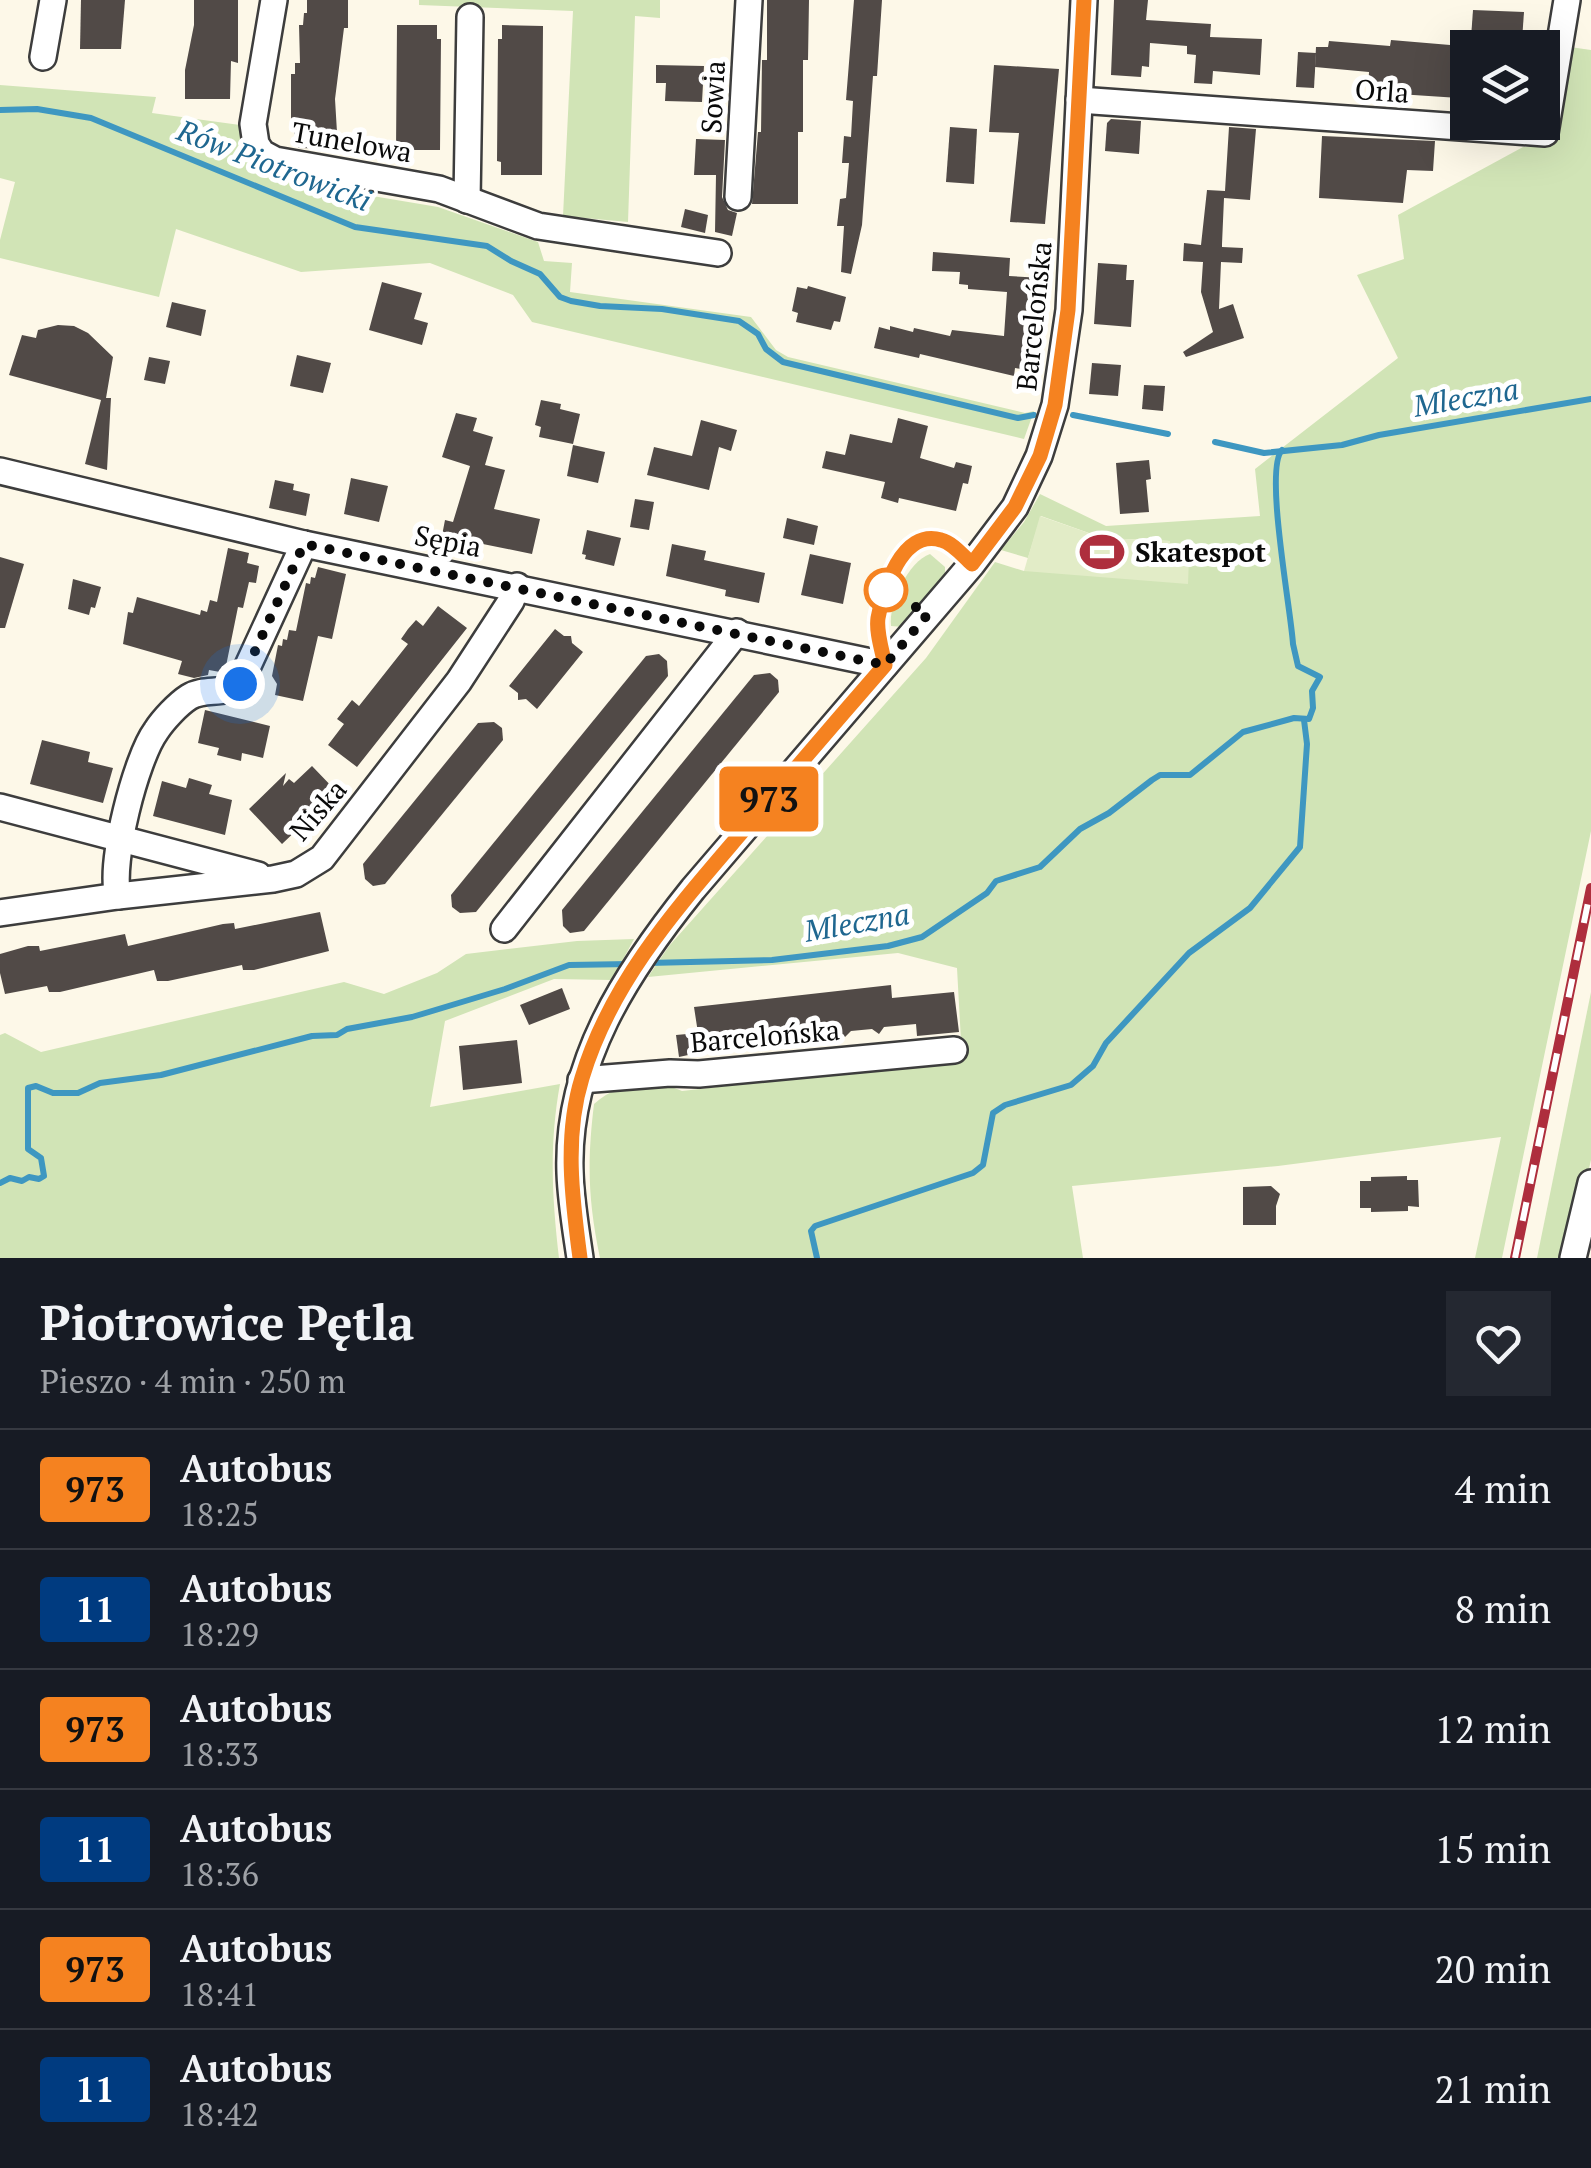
<!DOCTYPE html>
<html lang="pl">
<meta charset="utf-8">
<style>
body{margin:0;font-family:"PT Serif",serif;background:#242831;color:#f1f3f6;height:100vh;display:flex;flex-direction:column;font-size:38px;white-space:nowrap}
*{box-sizing:border-box;margin:0}
p{font-size:32px;color:#9ea1a6}
.icon{flex:none;width:55px;height:55px;fill:none;stroke:currentColor;stroke-width:2;stroke-linecap:round;stroke-linejoin:round}
.map{position:relative;height:1258px;overflow:hidden}
.sheet{display:flex;flex-direction:column;background:#171b24;flex:1}
.sheet>*{flex:none}
.badge{padding:0 20px;border-radius:8px;font-size:35px;line-height:65px}
.buttons{position:absolute;left:1450px;top:30px;display:grid;gap:20px}
.buttons a{display:grid;place-items:center;width:110px;height:110px;border-radius:0px;background:#171b24;box-shadow:0 10px 40px #0002;font-size:50px}
.you{position:absolute;width:50px;height:50px;margin:-25px;border:8px solid #fff;border-radius:50%;background:#1a73e8;box-shadow:0 0 0 15px #1a73e833}
.map>.badge{position:absolute;translate:-50% -50%;box-shadow:0 0 0 5px #fff}
.round{display:grid;place-items:center;flex:none;width:105px;height:105px;border-radius:0px;background:#242831}
.head{display:flex;align-items:center;justify-content:space-between;height:170px;padding:0 40px}
h1{font-size:48px;font-weight:700;line-height:75px}
ul{padding:0;list-style:none}
li{display:flex;align-items:center;gap:30px;height:120px;padding:0 40px;border-top:2px solid #363941}
li div{flex:1}
li b{display:block;font-size:38px}
li em{font-style:normal}
li .badge{min-width:110px;font-weight:700;text-align:center}
.map>svg:first-child{display:block}
</style>
<div class="map">
<svg width="1591" height="1258" viewBox="0 0 1591 1258">
<rect width="100%" height="100%" fill="#fdf8e8"/>
<g fill="#d1e4b6">
<path d="M419,0H660V18L635,16L628,222L563,216L573,11L419,5Z"/>
<path d="M1570,47L1591,50V831L1502,1258H1475L1501,1137L1278,1166L1072,1186L1083,1258H600C588,1200 587,1163 594,1104C618,1082 652,1077 682,1091L962,1059L957,968L898,953L648,977L669,946L926,658L995,562L1024,571L1179,556L1170,548V541L1103,538L1041,516L1028,558L1001,550L1024,522L1040,494L1106,526L1260,516L1255,469L1398,358L1357,275L1404,259L1398,215L1523,147H1547Z"/>
<path d="M0,85L156,97L152,113L240,125L243,149L256,168L289,182L438,207L538,242L544,261L572,263L570,292L751,317L776,350L788,357L1025,413L1034,411L1024,439L532,322L513,295L430,263L301,272L176,229L159,297L0,258V240L15,182L0,178Z"/>
<path d="M930,554L945,567V577L903,627L891,626C888,604 909,561 930,554Z"/>
<path d="M634,939L612,980L554,979L445,1021L430,1107L560,1084C549,1144 552,1198 559,1258H0V1035L5,1033L41,1052L344,982L384,994L437,973L466,954L577,941Z"/>
<path d="M1591,992V1160L1568,1258H1537Z"/>
</g>
<path fill="#e2ecc7" d="M1040,516L1103,538L1170,541V548L1179,556L1189,557L1188,584L1024,571Z"/>
<g fill="none" stroke-linecap="round" stroke-linejoin="round">
<g stroke="#3e97c1" stroke-width="6">
<path d="M0,110L37,109L91,118L355,227L487,246L511,261L540,274L560,297L571,301L600,306L662,309L739,321L758,334L766,349L783,362L1018,418L1034,415"/>
<path d="M1073,415L1168,434"/>
<path d="M1215,442L1264,453L1342,445L1379,435L1591,399"/>
<path d="M648,963L772,960L888,946L922,937L987,893L996,881L1040,867L1080,829L1109,813L1152,780L1160,775H1190L1243,732L1294,718L1309,719L1313,708L1312,691L1320,677L1298,666L1293,644C1291,610 1264,469 1282,450"/>
<path d="M0,1183L10,1178L22,1181L29,1177L39,1179L44,1176L41,1158L28,1149V1088L36,1086L53,1093H78L100,1083L161,1075L312,1036L337,1035L347,1029L412,1017L505,989L569,965L630,964"/>
<path d="M817,1258L811,1231L815,1226L973,1173L983,1165L993,1113L1005,1105L1071,1085L1093,1066L1106,1043L1189,953L1250,908L1300,847L1307,744L1304,720"/>
</g>
</g>
<g fill="#514a47">
<path d="M81,0H125L121,49H80Z"/>
<path d="M194,0H238V63L231,61L230,99H185V70L194,25Z"/>
<path d="M307,0H348V28H344L335,99L338,149L298,148V135H294V124H291V74H295V63H300L299,25H303L304,13H307Z"/>
<path d="M767,0H809L808,60H803V132H798V204H752L758,132H761L762,60H767Z"/>
<path d="M854,0H882L877,76H873L862,225L851,274L841,272L844,226H837L840,199L846,198L849,163H842L844,136L851,137L853,101L846,100Z"/>
<path d="M1114,0H1148L1146,20L1211,24L1210,37L1262,39L1260,75L1213,71L1212,84L1194,83L1196,55L1187,54V46L1150,43L1149,67L1142,66L1141,77L1111,75Z"/>
<path d="M1473,10L1524,12L1522,40L1471,38Z"/>
<path d="M397,25H437V39H441L440,150H396Z"/>
<path d="M502,25L543,26L542,175H501V162L497,161L498,39H502Z"/>
<path d="M1391,40L1462,46L1459,98L1368,92L1369,72L1315,67L1316,47H1328L1329,41L1390,46Z"/>
<path d="M1298,52L1316,53L1314,88L1296,87Z"/>
<path d="M656,65L704,66L702,102L665,101L666,83H656Z"/>
<path d="M994,65L1059,69L1045,224L1010,222L1019,133L989,132Z"/>
<path d="M1111,119L1141,121L1139,154L1105,151L1107,123Z"/>
<path d="M950,127L977,129L974,184L946,182Z"/>
<path d="M1229,127L1256,129L1250,200L1224,198L1222,244V247L1243,248L1242,263L1221,262L1219,309L1233,304L1244,338L1186,357L1183,352L1213,332L1201,292L1203,262L1183,261L1184,243L1201,245L1207,190L1225,191Z"/>
<path d="M1322,136L1435,141L1433,171L1407,170L1403,203L1319,198Z"/>
<path d="M696,139L725,140L722,197L728,210L737,213L732,236L715,232L716,175H694Z"/>
<path d="M685,209L708,215L705,233L681,227Z"/>
<path d="M933,252L1010,258L1009,276L1043,278L1040,312L1035,311L1022,369L1015,368L1014,376L920,354L919,358L874,348L879,327L890,330V326L913,332L914,328L950,336L952,330L1004,336L1007,292L968,289V285L959,284L960,272L932,271Z"/>
<path d="M1098,263L1127,265L1126,280H1134L1131,327L1094,324Z"/>
<path d="M382,282L422,293L414,319L428,323L422,345L369,330Z"/>
<path d="M808,286L846,297L840,322L834,321L831,330L796,322L798,313L792,311L797,287L807,289Z"/>
<path d="M172,302L206,310L201,336L166,327Z"/>
<path d="M58,325L74,326L88,333L113,357L106,398H111L107,470L85,464L101,400L9,375L22,335L36,338L38,330Z"/>
<path d="M297,355L331,363L323,393L290,386Z"/>
<path d="M149,357L170,361L165,384L144,380Z"/>
<path d="M1092,363L1121,365L1118,396L1089,394Z"/>
<path d="M1144,385L1165,386L1163,411L1142,409Z"/>
<path d="M541,400L561,404L560,409L580,414L573,444L539,437L541,427L535,425Z"/>
<path d="M456,413L477,418L473,431L493,437L485,465L505,470L494,509L540,519L532,554L473,542L471,553L440,546L445,520L453,522L470,466L442,457Z"/>
<path d="M898,418L928,426L920,458L954,468L956,462L972,466L968,484L963,483L956,511L899,498L898,503L881,498L885,482L822,468L826,451L845,455L850,434L892,443Z"/>
<path d="M701,420L737,430L731,451L719,447L709,490L647,475L654,447L692,456Z"/>
<path d="M573,445L605,452L598,483L567,476Z"/>
<path d="M1149,460L1151,479L1146,480L1149,512L1120,514L1116,463Z"/>
<path d="M351,478L388,486L379,522L344,514Z"/>
<path d="M275,480L294,484L293,490L310,494L306,516L269,508Z"/>
<path d="M635,499L654,502L649,530L630,527Z"/>
<path d="M787,518L818,526L814,545L783,538Z"/>
<path d="M587,530L621,538L614,566L585,559L586,555L582,554Z"/>
<path d="M672,544L706,551L704,560L765,573L759,603L725,596L726,590L666,576Z"/>
<path d="M228,548L249,553L247,563L259,566L256,583L249,582L243,608L238,607L226,666H222L220,672L209,670L208,675L194,678L178,674L182,661L123,644L128,612L133,613L137,597L200,615L201,610L207,612L210,600L217,602Z"/>
<path d="M810,554L851,563L843,604L801,595Z"/>
<path d="M0,557L24,564L5,628H0Z"/>
<path d="M318,567L346,574L332,639L318,636L303,701L275,695L277,684L272,676L278,645L282,646L283,639L287,640L289,630L296,631L306,583L310,584L311,577L315,578Z"/>
<path d="M73,579L101,587L95,608L91,607L89,615L68,609Z"/>
<path d="M438,606L467,628L357,767L328,745L344,724L337,719L352,700L359,706L408,644L401,639L408,629L416,620L423,626Z"/>
<path d="M555,629L564,636H571L572,643L583,652L537,709L526,699L518,700V693L509,686Z"/>
<path d="M659,654L667,661L668,676L476,912L460,913L452,907L451,895L646,656Z"/>
<path d="M770,673L778,680L779,692L584,931L570,933L563,926L562,910L754,675Z"/>
<path d="M205,710L270,726L263,758L242,753L241,761L217,755L219,748L198,743Z"/>
<path d="M494,722L502,728L503,740L385,884L373,886L365,879L363,864L478,723Z"/>
<path d="M42,740L90,752L88,762L113,768L103,803L30,784Z"/>
<path d="M312,766L337,792L282,844L249,809L286,773L283,786L289,779L294,783Z"/>
<path d="M189,778L212,785L209,794L232,800L225,835L153,816L162,781L186,788Z"/>
<path d="M320,912L329,951L254,970H243L242,965L168,981H157L154,970L60,992H49L47,986L5,994L0,973V954L28,946H39L40,951L125,934L128,946L223,924L234,923L235,929Z"/>
<path d="M891,985L892,998L954,992L959,1032L917,1036L916,1024L884,1027L879,1034L872,1029L851,1031L845,1037L839,1032L811,1035L789,1038L783,1045L776,1039L756,1042L750,1048L743,1043L679,1057L676,1035L698,1033L694,1007Z"/>
<path d="M562,988L570,1009L529,1025L520,1005Z"/>
<path d="M517,1040L522,1083L463,1090L459,1046Z"/>
<path d="M1407,1176V1180H1418L1419,1207L1408,1206V1211L1371,1212V1208H1360V1181H1371V1177Z"/>
<path d="M1271,1186L1280,1194L1276,1206V1225H1243V1187Z"/>
</g>
<g fill="none" stroke-linecap="round" stroke-linejoin="round">
<g stroke="#3d3d3d" stroke-width="30">
<g id="street">
<path d="M274,0L253,124L256,144L262,153L275,160L439,189L538,226L718,253"/>
<path d="M43,57L53,0"/>
<path d="M1079,100L1545,133L1567,0"/>
<path d="M738,197L749,0"/>
<path d="M467,200L470,17"/>
<path d="M0,471L304,544L885,665"/>
<path d="M0,807L258,875"/>
<path d="M118,896C109,863 136,758 156,731C163,720 178,704 189,697C205,687 225,696 240,683L304,544"/>
<path d="M0,913L118,896L273,879L296,874L322,858L459,681L511,601L517,586"/>
<path d="M504,929L737,632"/>
<path d="M581,1080L670,1073L699,1074L954,1050"/>
<path d="M580,1258C576,1230 571,1202 570,1173C566,1063 627,971 693,889L972,564L1015,507L1039,456L1055,405L1069,310L1084,0"/>
<path d="M1573,1258L1591,1183"/>
</g>
</g>
<use href="#street" stroke="#fff" stroke-width="25"/>
<g stroke="#ae2e3d" stroke-width="10">
<path id="rail" d="M1515,1258L1591,888"/>
</g>
<use href="#rail" stroke="#fff" stroke-width="6" stroke-dasharray="19" stroke-linecap="butt"/>
</g>
<g fill="none" stroke-linecap="round" stroke-linejoin="round">
<g stroke="#fff" stroke-width="22">
<path id="line" d="M580,1258C572,1198 564,1136 582,1078C611,981 678,907 742,832C789,776 837,720 885,665C882,650 876,632 878,618C883,590 902,528 941,540C953,543 963,556 972,564L1015,507L1040,456L1055,405L1068,310L1084,0"/>
</g>
<use href="#line" stroke="#f58220" stroke-width="15"/>
<path stroke="#0a0a0a" stroke-width="10" stroke-dasharray="0 18" d="M240,684L304,544L885,665L928,614L886,590"/>
</g>
<defs>
<g id="stadium-bare" transform="scale(3.45)"><path d="M0-5a6.5 5 0 1 0 0 10a6.5 5 0 1 0 0-10ZM-3.5-1.8h7v3.6h-7Z" fill="#ae2e3d" stroke="#fff" stroke-width="2.5" paint-order="stroke"/></g>
</defs>
<g fill-rule="evenodd">
<use href="#stadium-bare" x="1102" y="552"/>
</g>
<circle fill="#fff" stroke="#f58220" stroke-width="5" cx="886" cy="590" r="20"/>
<g text-anchor="middle" stroke-width="10" stroke-linejoin="round" paint-order="stroke">
<g font-size="28" fill="#0a0a0a" stroke="#fff">
<text transform="translate(1382 91) rotate(4)" y="10">Orla</text>
<text transform="translate(713 97) rotate(-87)" y="10">Sowia</text>
<text transform="translate(352 142) rotate(10)" y="10">Tunelowa</text>
<text transform="translate(1034 316) rotate(-84)" y="10">Barcelońska</text>
<text transform="translate(448 541) rotate(11)" y="10">Sępia</text>
<text transform="translate(318 810) rotate(-49)" y="10">Niska</text>
<text transform="translate(765 1036) rotate(-5)" y="10">Barcelońska</text>
</g>
<g font-size="28" font-weight="bold" fill="#0a0a0a" stroke="#fff" text-anchor="start">
<text x="1135" y="562">Skatespot</text>
</g>
<g font-size="30" font-style="italic" fill="#1f6790" stroke="#fff">
<text transform="translate(274 166) rotate(21)" y="10">Rów Piotrowicki</text>
<text transform="translate(1466 398) rotate(-10)" y="10">Mleczna</text>
<text transform="translate(857 923) rotate(-10)" y="10">Mleczna</text>
</g>
</g>
</svg>
<div class="buttons">
<a><svg class="icon" aria-label="layers" viewBox="0 0 24 24"><path d="M12 4l9 5-9 5-9-5zM3 14l9 5 9-5"/></svg></a>
</div>
<div class="you" style="left:240px;top:684px"></div>
<b class="badge" style="left:769px;top:799px;background:#f58220;color:#111">973</b>
</div>
<section class="sheet">
<div class="head"><div><h1>Piotrowice Pętla</h1><p>Pieszo · 4 min · 250 m</p></div><a class="round"><svg class="icon" aria-label="heart" viewBox="0 0 24 24"><path d="M12 20l-8-8c-3-5 5-10 8-4 3-6 11-1 8 4z"/></svg></a></div>
<ul>
<li><span class="badge" style="background:#f58220;color:#111">973</span><div><b>Autobus</b><p>18:25</p></div><em>4 min</em></li>
<li><span class="badge" style="background:#003b80;color:#fff">11</span><div><b>Autobus</b><p>18:29</p></div><em>8 min</em></li>
<li><span class="badge" style="background:#f58220;color:#111">973</span><div><b>Autobus</b><p>18:33</p></div><em>12 min</em></li>
<li><span class="badge" style="background:#003b80;color:#fff">11</span><div><b>Autobus</b><p>18:36</p></div><em>15 min</em></li>
<li><span class="badge" style="background:#f58220;color:#111">973</span><div><b>Autobus</b><p>18:41</p></div><em>20 min</em></li>
<li><span class="badge" style="background:#003b80;color:#fff">11</span><div><b>Autobus</b><p>18:42</p></div><em>21 min</em></li>
</ul>
</section>
